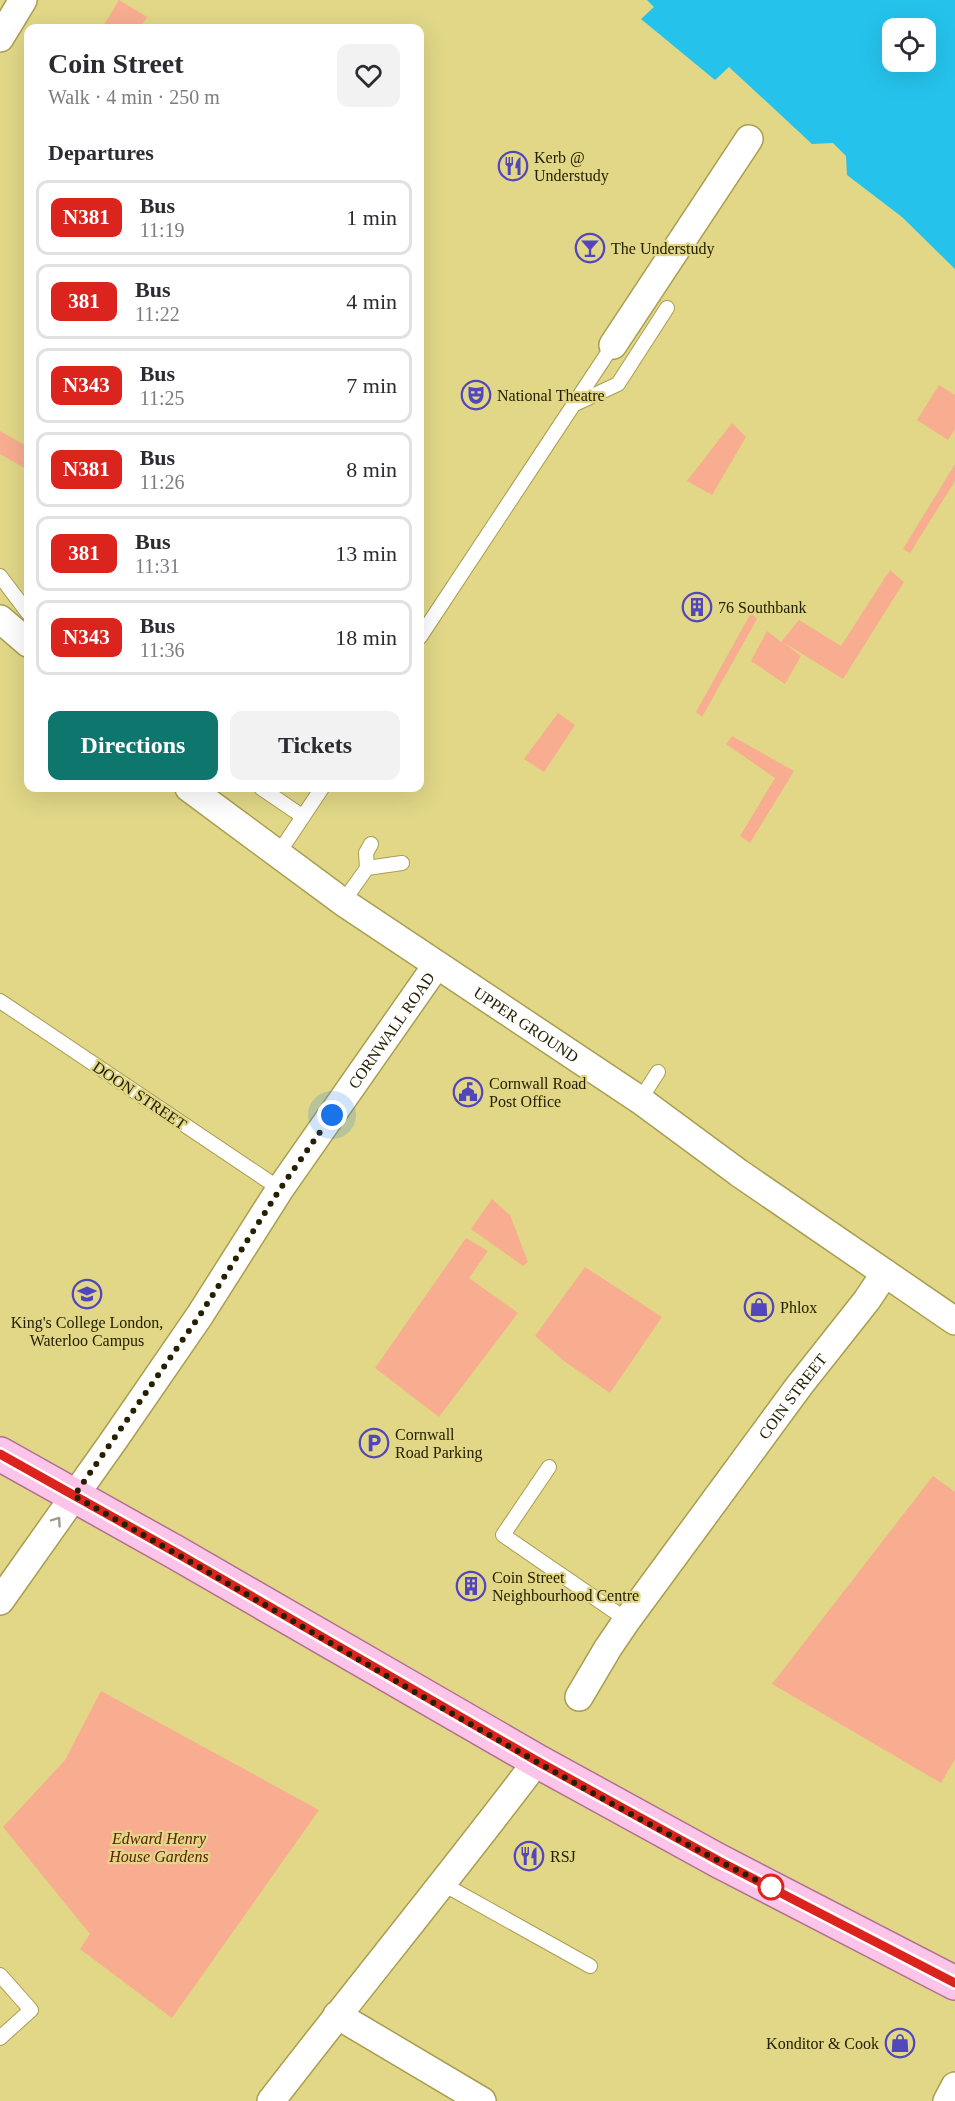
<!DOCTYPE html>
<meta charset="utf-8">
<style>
body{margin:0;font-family:Georgia,serif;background:#f2f2f3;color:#2b2b33;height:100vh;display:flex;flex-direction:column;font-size:22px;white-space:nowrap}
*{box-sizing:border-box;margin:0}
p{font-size:20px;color:#7c7c81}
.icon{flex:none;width:33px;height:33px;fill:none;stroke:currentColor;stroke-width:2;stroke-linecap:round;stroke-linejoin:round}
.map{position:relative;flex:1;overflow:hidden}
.drawer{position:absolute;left:24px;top:24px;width:400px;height:768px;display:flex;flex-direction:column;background:#fff;border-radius:12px;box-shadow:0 6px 24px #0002}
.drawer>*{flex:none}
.badge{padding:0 12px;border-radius:9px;font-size:21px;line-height:39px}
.fabs{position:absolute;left:882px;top:18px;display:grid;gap:12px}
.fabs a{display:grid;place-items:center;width:54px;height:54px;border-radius:12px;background:#fff;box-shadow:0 6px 24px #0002;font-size:30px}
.you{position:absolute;width:30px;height:30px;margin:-15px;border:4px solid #fff;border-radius:50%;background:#1a73e8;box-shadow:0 0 0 9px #1a73e833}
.map>.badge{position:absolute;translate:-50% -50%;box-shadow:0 0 0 3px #fff}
h2{padding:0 24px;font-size:22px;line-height:54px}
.round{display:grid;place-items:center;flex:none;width:63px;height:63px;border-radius:12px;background:#f2f2f3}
.summary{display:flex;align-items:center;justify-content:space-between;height:102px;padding:0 24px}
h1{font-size:28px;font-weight:800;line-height:45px}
.action{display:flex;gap:12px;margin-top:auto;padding:12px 24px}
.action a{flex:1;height:69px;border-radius:12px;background:#0f766e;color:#fff;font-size:24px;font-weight:800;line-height:69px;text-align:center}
.action a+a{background:#f2f2f3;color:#2b2b33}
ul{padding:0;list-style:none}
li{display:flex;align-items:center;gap:18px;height:75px;margin:0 12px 9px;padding:0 12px;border:3px solid #e1e1e2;border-radius:12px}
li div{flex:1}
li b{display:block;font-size:22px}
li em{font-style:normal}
li .badge{min-width:66px;font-weight:700;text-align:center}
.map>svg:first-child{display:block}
</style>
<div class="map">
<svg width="955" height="2101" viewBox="0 0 955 2101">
<rect width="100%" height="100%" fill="#e1d787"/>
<g fill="#f8ad90">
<path d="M119,0L147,17L140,28H102Z"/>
<path d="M939,385L955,395V429L948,440L917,420Z"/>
<path d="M732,423L746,437L712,495L687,481Z"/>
<path d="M0,431L28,447V470L0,454Z"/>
<path d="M955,464V481L910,553L903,549Z"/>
<path d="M890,570L904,582L843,679L783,642L801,656L785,684L751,661L767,631L781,642L799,620L841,646Z"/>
<path d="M751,613L757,619L702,717L696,712Z"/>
<path d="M558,713L575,725L544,772L524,759Z"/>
<path d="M732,736L794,771L750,843L740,836L775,778L726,744Z"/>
<path d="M492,1199L510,1215L528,1262L523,1266L471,1229Z"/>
<path d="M466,1238L488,1251L469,1278L518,1313L439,1417L375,1368Z"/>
<path d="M585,1267L662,1317L610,1393L564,1361L535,1336Z"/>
<path d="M933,1476L955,1492V1759L941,1783L772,1684Z"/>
<path d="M101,1691L319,1810L172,2018L80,1949L90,1934L3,1827L65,1760Z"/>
</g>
<path fill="#25c3ec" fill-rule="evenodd" d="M647,0H955V269L902,217L847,175L846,156L833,143L812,144L729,67L715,80L641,19L654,7ZM892,28H926V62H892Z"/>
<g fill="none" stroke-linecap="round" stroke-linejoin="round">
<g stroke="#a99e50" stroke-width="16">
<g id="lane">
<path d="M575,404L618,384L667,308"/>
<path d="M0,576L28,613"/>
<path d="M420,637L613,345"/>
<path d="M261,788L302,816"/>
<path d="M278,854L322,788"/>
<path d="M367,868L366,853L371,844"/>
<path d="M343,902L367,868L402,863"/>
<path d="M0,1001L280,1189"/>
<path d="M640,1100L658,1072"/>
<path d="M549,1467L503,1535L627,1620"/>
<path d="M443,1884L590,1966"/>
<path d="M0,1975L31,2010L0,2038"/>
</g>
</g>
<g stroke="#a99e50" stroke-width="30">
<g id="street">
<path d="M0,38L23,0"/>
<path d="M613,345L749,139"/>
<path d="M0,619L28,643"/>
<path id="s1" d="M189,788L343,902L640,1100L739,1173L955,1321"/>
<path id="s2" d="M0,1601L114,1440L200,1315L280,1189L436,966"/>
<path id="s3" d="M579,1697L608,1648L627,1620L799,1386L867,1300L885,1273"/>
<path d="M337,2015L482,2101"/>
<path d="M271,2101C359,1987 450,1876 537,1761"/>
<path d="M947,2101L955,2086"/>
</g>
</g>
<g stroke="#b1718e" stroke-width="36">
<path id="primary" d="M0,1454L175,1552L537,1761L719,1861L955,1983"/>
</g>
<use href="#lane" stroke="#fff" stroke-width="14"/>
<use href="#street" stroke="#fff" stroke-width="27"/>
<use href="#primary" stroke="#fdc4e9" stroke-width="33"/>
</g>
<defs><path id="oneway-chevron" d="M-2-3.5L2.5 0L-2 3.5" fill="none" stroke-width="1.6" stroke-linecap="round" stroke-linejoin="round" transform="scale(1.5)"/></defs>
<use stroke="#9d9b8c" href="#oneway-chevron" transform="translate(57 1521) rotate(-55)"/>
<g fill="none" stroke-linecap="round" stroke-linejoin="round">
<g stroke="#fff" stroke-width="14">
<path id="line" d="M0,1454L175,1552L537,1761L719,1861L955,1983"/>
</g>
<use href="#line" stroke="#dc241f" stroke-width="9"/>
<path stroke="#252000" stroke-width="6" stroke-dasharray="0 10.8" d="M332,1115L280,1189L200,1315L74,1496C308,1626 535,1769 774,1889L771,1887"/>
</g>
<defs>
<g id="restaurant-ring" transform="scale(1.5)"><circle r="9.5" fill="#e1d787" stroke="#5246bd" stroke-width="1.5"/><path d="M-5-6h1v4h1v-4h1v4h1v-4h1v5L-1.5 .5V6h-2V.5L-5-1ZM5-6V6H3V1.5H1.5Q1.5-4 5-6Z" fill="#5246bd"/></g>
<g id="bar-ring" transform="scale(1.5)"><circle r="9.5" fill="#e1d787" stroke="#5246bd" stroke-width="1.5"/><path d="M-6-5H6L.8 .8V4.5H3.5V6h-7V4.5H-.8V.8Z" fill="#5246bd"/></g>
<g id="theatre-ring" transform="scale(1.5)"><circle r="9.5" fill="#e1d787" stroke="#5246bd" stroke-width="1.5"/><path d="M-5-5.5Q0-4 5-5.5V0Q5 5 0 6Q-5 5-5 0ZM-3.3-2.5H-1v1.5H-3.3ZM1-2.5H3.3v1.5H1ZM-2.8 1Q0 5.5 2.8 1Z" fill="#5246bd"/></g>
<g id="building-ring" transform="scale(1.5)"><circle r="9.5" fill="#e1d787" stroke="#5246bd" stroke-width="1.5"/><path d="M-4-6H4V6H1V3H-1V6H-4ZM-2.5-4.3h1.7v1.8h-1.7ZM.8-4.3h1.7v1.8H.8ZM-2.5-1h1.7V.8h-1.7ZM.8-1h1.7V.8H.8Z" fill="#5246bd"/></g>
<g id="civic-ring" transform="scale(1.5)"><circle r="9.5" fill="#e1d787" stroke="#5246bd" stroke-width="1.5"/><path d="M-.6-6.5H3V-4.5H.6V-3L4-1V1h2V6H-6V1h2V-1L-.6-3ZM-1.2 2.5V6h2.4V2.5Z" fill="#5246bd"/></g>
<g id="university-ring" transform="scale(1.5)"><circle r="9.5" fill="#e1d787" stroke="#5246bd" stroke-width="1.5"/><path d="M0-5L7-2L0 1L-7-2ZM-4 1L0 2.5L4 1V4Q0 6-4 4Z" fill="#5246bd"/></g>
<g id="shop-ring" transform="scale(1.5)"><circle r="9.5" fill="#e1d787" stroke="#5246bd" stroke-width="1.5"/><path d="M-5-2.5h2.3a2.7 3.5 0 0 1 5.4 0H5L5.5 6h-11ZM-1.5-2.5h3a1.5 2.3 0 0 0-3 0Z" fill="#5246bd"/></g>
<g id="parking-ring" transform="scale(1.5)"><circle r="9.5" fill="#e1d787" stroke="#5246bd" stroke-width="1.5"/><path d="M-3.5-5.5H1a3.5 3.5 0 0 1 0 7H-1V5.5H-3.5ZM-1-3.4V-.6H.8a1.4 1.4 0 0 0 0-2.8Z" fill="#5246bd"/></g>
</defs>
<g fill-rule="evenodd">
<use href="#restaurant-ring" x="513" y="166"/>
<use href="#bar-ring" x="590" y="248"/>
<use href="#theatre-ring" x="476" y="395"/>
<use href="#building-ring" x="697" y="607"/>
<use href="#civic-ring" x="468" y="1092"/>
<use href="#university-ring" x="87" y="1294"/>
<use href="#shop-ring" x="759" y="1307"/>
<use href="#parking-ring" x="374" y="1443"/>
<use href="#building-ring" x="471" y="1586"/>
<use href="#restaurant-ring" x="529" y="1856"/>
<use href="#shop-ring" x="900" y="2043"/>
</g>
<circle fill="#fff" stroke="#dc241f" stroke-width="3" cx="771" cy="1887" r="12"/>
<g text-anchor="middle" stroke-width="4.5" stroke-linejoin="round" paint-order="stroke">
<g font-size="16" fill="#252000" stroke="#e1d787" text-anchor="start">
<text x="534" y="163">Kerb @<tspan x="534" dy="18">Understudy</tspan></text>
<text x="611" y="254">The Understudy</text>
<text x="497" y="401">National Theatre</text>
<text x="718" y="613">76 Southbank</text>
<text x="489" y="1089">Cornwall Road<tspan x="489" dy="18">Post Office</tspan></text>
<text x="780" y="1313">Phlox</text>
<text x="87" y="1328" text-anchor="middle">King's College London,<tspan x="87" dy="18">Waterloo Campus</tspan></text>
<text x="395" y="1440">Cornwall<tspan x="395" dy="18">Road Parking</tspan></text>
<text x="492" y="1583">Coin Street<tspan x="492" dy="18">Neighbourhood Centre</tspan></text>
<text x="550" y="1862">RSJ</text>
<text x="879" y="2049" text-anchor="end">Konditor &amp; Cook</text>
</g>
<g font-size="16" fill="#252000" stroke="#e1d787">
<text dy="6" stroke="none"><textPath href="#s1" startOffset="412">UPPER GROUND</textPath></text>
<text dy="6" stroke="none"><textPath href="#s2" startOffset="692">CORNWALL ROAD</textPath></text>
<text transform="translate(140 1095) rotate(34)" y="6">DOON STREET</text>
<text dy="6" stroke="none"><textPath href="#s3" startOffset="369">COIN STREET</textPath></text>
</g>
<g font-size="16" font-style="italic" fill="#5d2003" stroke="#e1d787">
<text x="159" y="1844">Edward Henry<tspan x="159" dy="18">House Gardens</tspan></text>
</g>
</g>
</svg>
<div class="fabs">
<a><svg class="icon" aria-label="locate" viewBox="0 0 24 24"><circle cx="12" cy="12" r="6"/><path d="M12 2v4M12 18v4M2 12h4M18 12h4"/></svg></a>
</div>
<div class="you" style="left:332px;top:1115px"></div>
<section class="drawer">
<div class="summary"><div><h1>Coin Street</h1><p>Walk · 4 min · 250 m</p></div><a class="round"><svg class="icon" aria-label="heart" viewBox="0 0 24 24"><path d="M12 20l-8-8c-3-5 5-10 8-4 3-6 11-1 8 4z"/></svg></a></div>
<h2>Departures</h2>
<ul>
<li><span class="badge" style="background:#dc241f;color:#fff">N381</span><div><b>Bus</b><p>11:19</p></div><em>1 min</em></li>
<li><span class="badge" style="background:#dc241f;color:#fff">381</span><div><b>Bus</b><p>11:22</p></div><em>4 min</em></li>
<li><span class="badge" style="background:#dc241f;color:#fff">N343</span><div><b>Bus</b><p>11:25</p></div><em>7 min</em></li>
<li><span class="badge" style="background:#dc241f;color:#fff">N381</span><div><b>Bus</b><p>11:26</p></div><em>8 min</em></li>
<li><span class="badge" style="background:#dc241f;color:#fff">381</span><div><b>Bus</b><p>11:31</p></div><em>13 min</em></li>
<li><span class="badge" style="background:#dc241f;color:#fff">N343</span><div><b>Bus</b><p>11:36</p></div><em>18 min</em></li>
</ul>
<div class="action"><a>Directions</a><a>Tickets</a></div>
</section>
</div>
